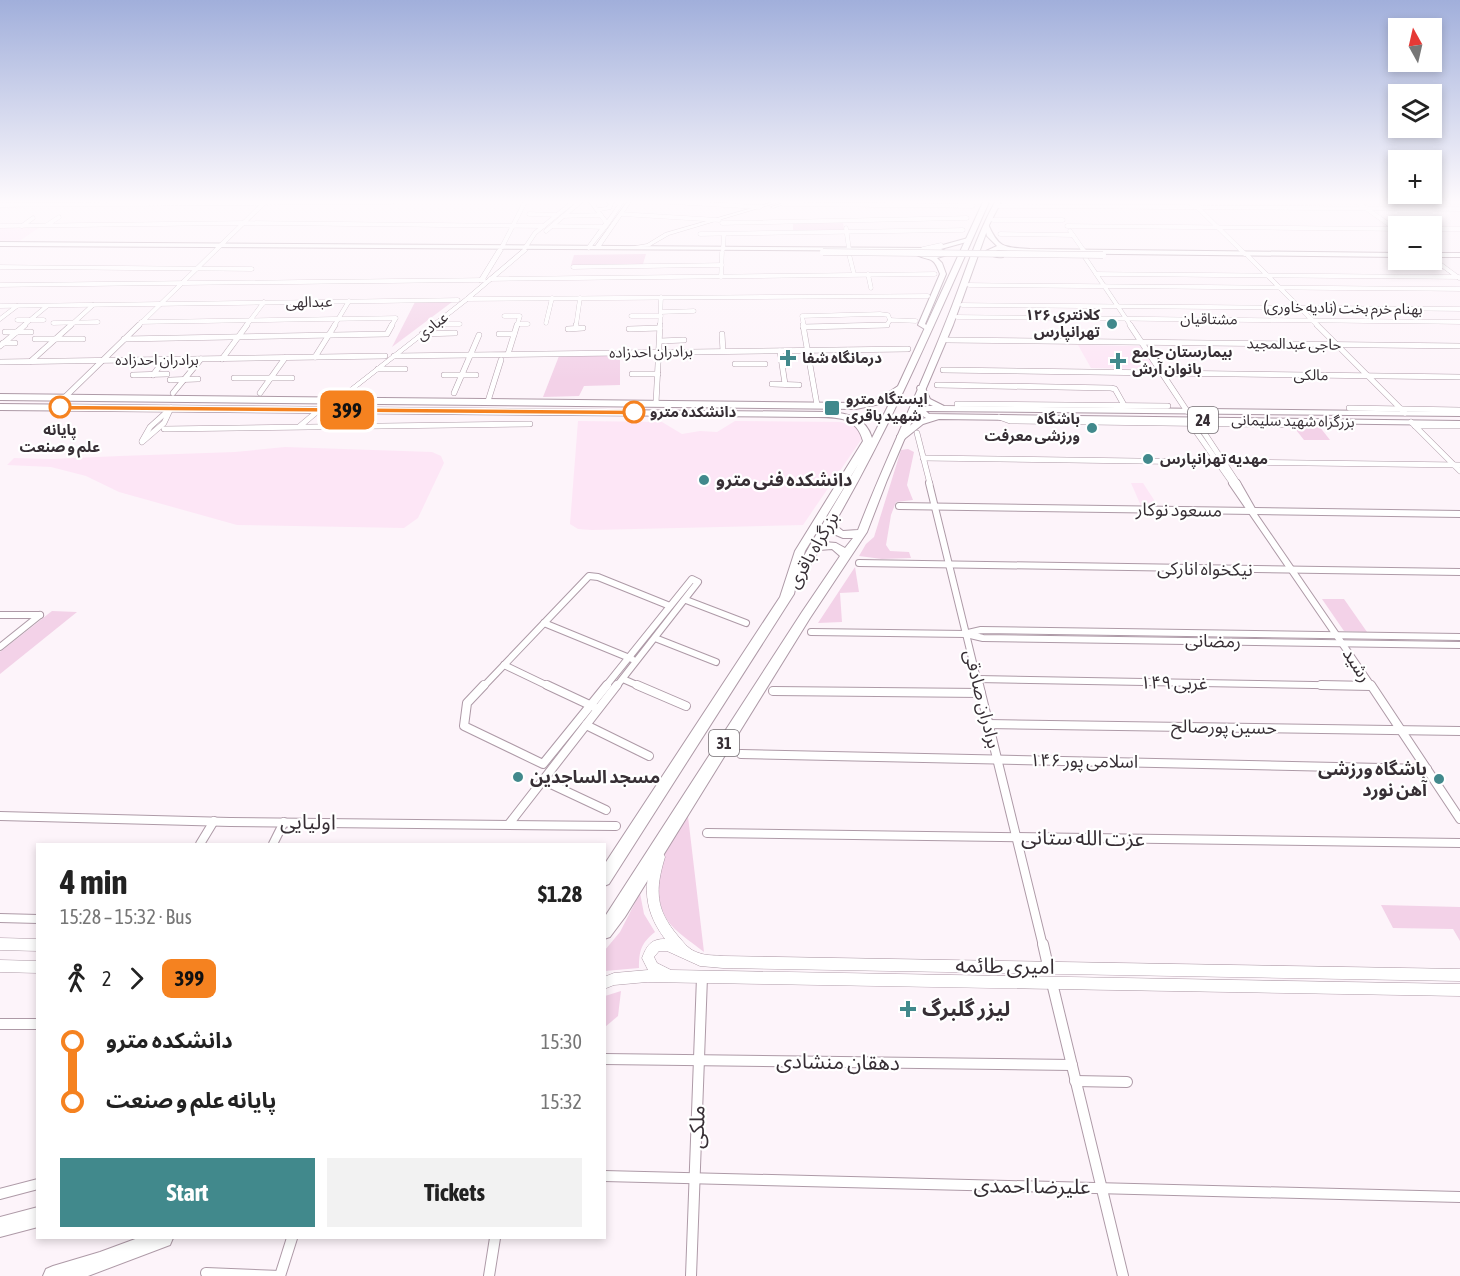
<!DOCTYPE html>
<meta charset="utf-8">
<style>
body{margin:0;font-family:"Asap Condensed","Noto Sans Arabic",sans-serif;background:#f2f2f2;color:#222;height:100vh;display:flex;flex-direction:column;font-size:22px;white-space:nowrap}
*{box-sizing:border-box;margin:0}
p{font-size:20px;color:#767676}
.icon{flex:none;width:33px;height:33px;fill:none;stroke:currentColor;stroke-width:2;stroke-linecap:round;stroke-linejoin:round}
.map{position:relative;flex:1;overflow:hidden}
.panel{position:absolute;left:36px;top:843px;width:570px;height:396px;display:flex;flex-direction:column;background:#fff;border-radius:0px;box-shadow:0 3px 9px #0003}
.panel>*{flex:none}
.badge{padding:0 12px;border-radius:9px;font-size:21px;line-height:39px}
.needle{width:39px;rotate:352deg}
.fabs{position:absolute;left:1388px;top:18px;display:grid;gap:12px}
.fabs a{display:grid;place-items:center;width:54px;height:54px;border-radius:0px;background:#fff;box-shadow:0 3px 9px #0003;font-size:30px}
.map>.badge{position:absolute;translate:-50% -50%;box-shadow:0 0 0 3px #fff}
.legs{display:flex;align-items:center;gap:9px;height:66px;padding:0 24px;font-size:20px}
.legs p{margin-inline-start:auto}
.summary{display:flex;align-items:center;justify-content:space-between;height:102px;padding:0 24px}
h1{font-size:33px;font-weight:700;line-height:45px}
.button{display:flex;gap:12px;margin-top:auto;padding:12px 24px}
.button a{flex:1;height:69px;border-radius:0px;background:#41898c;color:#fff;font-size:24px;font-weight:700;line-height:69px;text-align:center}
.button a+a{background:#f2f2f2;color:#222}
ul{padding:0 24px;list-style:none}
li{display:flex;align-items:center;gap:21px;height:60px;font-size:22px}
li i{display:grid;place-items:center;width:9px;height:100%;margin:0 8px;background:currentColor}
li i::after{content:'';width:15px;height:15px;margin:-8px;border:4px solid;border-radius:50%;background:#fff}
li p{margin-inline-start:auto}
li:first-child i{background:linear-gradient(#0000 50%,currentColor 0)}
li:last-child i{background:linear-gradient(currentColor 50%,#0000 0)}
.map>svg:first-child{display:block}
</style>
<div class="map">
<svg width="1460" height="1276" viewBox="0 0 1460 1276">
<rect width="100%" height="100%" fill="#fdf4fa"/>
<g fill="#fde6f6">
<path d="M40,227L18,242H0V228Z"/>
<path d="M1078,345L1140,346L1155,369L1091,368Z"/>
<path d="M578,421L662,422L682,434L700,431L717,432L735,421L840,422L857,427L863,437L803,525L592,530L578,529L570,524Z"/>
<path d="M285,447L432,452L441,456L444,463L418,518L404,528L237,525L119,492L86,476L51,467L7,465L14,458L51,459L120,456L235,452Z"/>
<path d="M1131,483H1143L1158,506H1141Z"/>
</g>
<g fill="#f3d2e8">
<path d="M843,222L844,231H793V223Z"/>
<path d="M646,254L643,264L571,265L574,255Z"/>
<path d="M415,302H452L392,347Z"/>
<path d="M559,356H620V385L584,386L579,396L543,397Z"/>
<path d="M1293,426H1319L1330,440H1304Z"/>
<path d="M908,449L914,452L907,485L913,500L896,502L891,515L886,545L890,551L909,552L911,558L882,559L859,556L866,544L874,537L901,450Z"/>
<path d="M855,567L859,592L840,593L842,622L818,623Z"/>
<path d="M1322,599H1344L1367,632L1344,631Z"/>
<path d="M52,611L77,612L0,674V652Z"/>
<path d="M687,808L704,952C694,944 680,935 671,925C643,889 667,841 687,808Z"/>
<path d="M640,893L644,914L655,932C641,943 639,951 639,968L605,971V950L620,932Z"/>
<path d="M1381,905L1460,907V941L1453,929L1393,928Z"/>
<path d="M621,991L618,1016L605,1027V996Z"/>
</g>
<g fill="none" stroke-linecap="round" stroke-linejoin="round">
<g stroke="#ae9aa7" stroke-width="4.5">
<g id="street-far4">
<path d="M670,202L760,207"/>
<path d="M1192,202L1245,254"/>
<path d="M1357,202L1394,228"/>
<path d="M783,204L973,206"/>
<path d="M0,205L392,202"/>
<path d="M999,206L1460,209"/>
<path d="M529,214L557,215"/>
<path d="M621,214L719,220"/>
<path d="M563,216L601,215"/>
<path d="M993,220H1063"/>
<path d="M722,223L967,218"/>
<path d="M47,225L59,217"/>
<path d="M0,226L243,223L544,226"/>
<path d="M22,226L33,218"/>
<path d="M552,226L605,227"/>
<path d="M1067,226L1398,229"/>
<path d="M846,228L849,249"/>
<path d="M1431,229H1460"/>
<path d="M546,231L580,202"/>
<path d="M1070,231L1084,251"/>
<path d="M700,234L963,230"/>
<path d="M1000,234L1073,235"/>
<path d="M502,247L525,202"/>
<path d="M525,248L535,233L573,202"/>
<path d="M723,249L724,234"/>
<path d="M923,249L941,245"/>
<path d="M849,254L854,274"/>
<path d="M1084,256L1131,326"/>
<path d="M1248,256L1318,326"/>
<path d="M1432,258L1459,278"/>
<path d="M0,267L252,269"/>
<path d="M573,267L722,265"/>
<path d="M868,274L871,288"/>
<path d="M1096,274L1459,277"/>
<path d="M721,277L722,252"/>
<path d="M490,279L935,274"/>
<path d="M0,285L484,280"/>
<path d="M969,285L1460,289"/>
<path d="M467,299L928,296"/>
<path d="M962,305L1460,309"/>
<path d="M0,306L458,300"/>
<path d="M661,312L694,311"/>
<path d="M504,316H520L517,326"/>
<path d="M631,316H661"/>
<path d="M957,317L1460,322"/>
<path d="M0,319L17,306"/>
<path d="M17,320H44"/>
<path d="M890,320L916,321"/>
<path d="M141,322L396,318L391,326"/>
<path d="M53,323L98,322"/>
<path d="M546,323L552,298"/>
<path d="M435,324H460"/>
<path d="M517,324H528"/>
<path d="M23,326L47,306"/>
<path d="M70,326L93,305"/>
<path d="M138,326L264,203"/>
<path d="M246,326L264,302"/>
<path d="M334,326L349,301"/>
<path d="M576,326L580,298"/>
<path d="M660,326L661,297"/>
<path d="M804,326L802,316L880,314L888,315L890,320"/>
<path d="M844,326L887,325L890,320"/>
</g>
</g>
<g stroke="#ae9aa7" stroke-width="6">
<g id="street-far3">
<path d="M803,325L817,405"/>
<path d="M1130,325L1187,411"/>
<path d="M1317,325L1405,413"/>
<path d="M803,327L887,325"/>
<path d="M576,328V325"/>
<path d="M568,329L583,328"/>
<path d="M629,329L660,328"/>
<path d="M5,332H31"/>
<path d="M422,334L455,333"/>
<path d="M499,334H514"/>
<path d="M722,334L723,351"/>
<path d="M35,339H83"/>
<path d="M124,339L387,334L392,325"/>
<path d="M947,340L1460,346"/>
<path d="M660,341L684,340"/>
<path d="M3,343H15"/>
<path d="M0,346L25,325"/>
<path d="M780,351L785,384"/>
<path d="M508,354L517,325"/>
<path d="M394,356L908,349"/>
<path d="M315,357L335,325"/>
<path d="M222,359L247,325"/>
<path d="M31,361L71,325"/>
<path d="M0,362L385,356"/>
<path d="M735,364H765"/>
<path d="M378,369H405"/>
<path d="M943,370L1460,377"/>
<path d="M632,374H658"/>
<path d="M133,375L167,374"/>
<path d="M153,375L164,360"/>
<path d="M444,375H476"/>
<path d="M234,378H292"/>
<path d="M170,380L198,379"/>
<path d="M772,384L799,385"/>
<path d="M937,385L1111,388L1115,389L1124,405"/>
<path d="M173,393L201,359"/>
<path d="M260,393L285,358"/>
<path d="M454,393L479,335"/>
<path d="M64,398L139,325"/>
<path d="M488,401L501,360"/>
<path d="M656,403L660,325"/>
<path d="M958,408L957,404L1168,406"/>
<path d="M1349,408L1460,410"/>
<path d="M999,417L1010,421L1304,425"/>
<path d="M1188,420L1233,484"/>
<path d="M1197,422L1238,484"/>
<path d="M1411,422L1460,471"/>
<path d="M300,426L319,410"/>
<path d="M1415,426H1460"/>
<path d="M164,429L530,424"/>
<path d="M917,433L930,484"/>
<path d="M142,441L150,427L171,408"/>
<path d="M142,442L164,423L171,408"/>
<path d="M923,458L1208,462"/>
<path d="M1223,462L1460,465"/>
</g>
</g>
<g stroke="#ae9aa7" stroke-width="8">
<g id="street-far2">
<path d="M929,483L979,687"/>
<path d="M1232,483L1372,687"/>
<path d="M1237,483L1253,511"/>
<path d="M899,506L1460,514"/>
<path d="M859,563L1460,572"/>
<path d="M686,600L746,623"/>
<path d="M0,615H40"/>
<path d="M544,623L632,659"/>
<path d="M811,632L966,634L983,638L1460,645"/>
<path d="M968,633L981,630L1460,637"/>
<path d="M655,638L716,662"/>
<path d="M0,647L40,615"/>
<path d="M504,665L550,687"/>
<path d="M623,679L641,687"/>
<path d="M977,679L1371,686"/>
<path d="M483,687L589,576L598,577L670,606"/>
<path d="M605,687L692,579L698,582L616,687"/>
</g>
</g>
<g stroke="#ae9aa7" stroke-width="10">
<g id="street-far1">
<path d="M484,685L467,703L464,726L543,764L607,685"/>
<path d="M547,685L594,707"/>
<path d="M637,685L686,706"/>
<path d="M979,685L1043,946"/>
<path d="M1321,685L1371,686"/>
<path d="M1371,685L1460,819"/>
<path d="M773,691L981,693"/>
<path d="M988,724L1460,731"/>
<path d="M586,725L649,756"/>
<path d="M741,754L1427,769"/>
<path d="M542,780L606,810"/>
<path d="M0,816L230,822L616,826"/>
<path d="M509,824L617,685"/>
<path d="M707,833L1460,843"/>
<path d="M200,844L214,821"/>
<path d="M273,844L284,822"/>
<path d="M0,918L38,919"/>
</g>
</g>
<g stroke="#ae9aa7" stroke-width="12">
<g id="street">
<path d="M1043,944L1048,966"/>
<path d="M1052,983L1123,1276"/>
<path d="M0,1024H38"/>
<path d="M604,1059L1072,1065"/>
<path d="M1075,1081L1127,1082"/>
<path d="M604,1176L1460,1197"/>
<path d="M0,1194L38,1184"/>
<path d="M206,1273L280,1276"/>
<path d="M280,1276L292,1238"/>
<path d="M489,1276L495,1238"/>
<path d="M691,1276L702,977"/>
</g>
</g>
<g stroke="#ae9aa7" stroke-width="1">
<g id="secondary">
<path d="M589,202H593L598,208L607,207L609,204L606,202H614L611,209L600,211L607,220L620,202H624L609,225L589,250L586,248L604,223Z"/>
<path d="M627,202H631L599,249H595L594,248Z"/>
<path d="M773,202H779L669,235L650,246L631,248L629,247L647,244L665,233Z"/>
<path d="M786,202H791L773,208L771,207Z"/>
<path d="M500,248L503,250L484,281L479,282L478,281L497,250Z"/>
<path d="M523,249L528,250L469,300L340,401H336V399L465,298Z"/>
<path d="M659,852L663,853L665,857C655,890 655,909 678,936C685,944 689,950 699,953C707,956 715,955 723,956L1460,969V981L723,968L700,966L667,951H659L654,957L657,963L671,970L1460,984V996L647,982L614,985L604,989V977L614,973L648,970L642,958C647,945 651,939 665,939C644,911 642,885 655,853Z"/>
<path d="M0,938L38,939V951L0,950Z"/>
<path d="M0,960L38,961V973L0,972Z"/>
</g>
</g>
<g stroke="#ae9aa7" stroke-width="2">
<g id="primary">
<path d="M984,224H988C999,249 1004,247 1030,249L1398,253V257L1030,253L998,250L993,252L1003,255V257C997,258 990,256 986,251L997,246L987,236Z"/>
<path d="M968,238L970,239V241L941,249L945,251L947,255L937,258L942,263L946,274L925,324L931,329L928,331L918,325L940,274C933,255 931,262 917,255L920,253L932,255L941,254L934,251L0,246V242L932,248Z"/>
<rect x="1431" y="253" width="29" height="4"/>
<path d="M918,386H924L930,399L944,406L1460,412V416L926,411L929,414L1460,421V425L939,419L923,424L903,440H897V436L917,420L926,418L918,413V409L927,406H933L924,402L917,388Z"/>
</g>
</g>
<g stroke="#ae9aa7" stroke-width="2">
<g id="highway">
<path d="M983,202H989C940,311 894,421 834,524L843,531L858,530C885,460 918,393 945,324C962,283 974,240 995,202H1001L989,225L953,325L887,480L867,532L810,618L625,917L610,937L604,939V918L802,612L840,556L832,549L819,550L802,579L797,580L794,594L609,884L604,886V865L780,597L795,551L863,441C856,414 832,417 809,417L0,410V404L828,412C847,413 866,417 872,438L892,398L885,403L856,409L0,400V394L856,403L879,399L898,386ZM859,463L809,547L803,558L805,551ZM829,532L843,538H853L845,548L836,543L824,542Z"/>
<path d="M38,1207V1227L0,1237V1217Z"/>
<path d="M138,1238H173L170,1245L88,1276H43L46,1269L53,1266L100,1252Z"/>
</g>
</g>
<use href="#street-far4" stroke="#fff" stroke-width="4"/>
<use href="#street-far3" stroke="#fff" stroke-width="5"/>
<use href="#street-far2" stroke="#fff" stroke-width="6"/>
<use href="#street-far1" stroke="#fff" stroke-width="8"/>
<use href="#street" stroke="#fff" stroke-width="10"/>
<use href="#secondary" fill="#fff" fill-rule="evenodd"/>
<use href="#primary" fill="#fff" fill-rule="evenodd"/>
<use href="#highway" fill="#fff" fill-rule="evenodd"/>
<g stroke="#ae9aa7" stroke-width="7" stroke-linecap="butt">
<path id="primary-bridge" d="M823,252L1103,255"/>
</g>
<use href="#primary-bridge" stroke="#fff" stroke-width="6"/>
</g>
<linearGradient id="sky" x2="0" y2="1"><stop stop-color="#a1afdb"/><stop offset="0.53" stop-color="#fefafd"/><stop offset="1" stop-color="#fefafd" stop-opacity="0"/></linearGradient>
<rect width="1460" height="380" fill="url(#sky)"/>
<path fill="#f58220" stroke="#fff" stroke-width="1.5" d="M57,405L634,410L638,412L634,415L60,410L57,409Z"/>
<g fill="#41898c" stroke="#fff" stroke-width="2">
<circle cx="1112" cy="324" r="6"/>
<path d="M785 349h6v6h6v6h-6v6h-6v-6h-6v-6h6z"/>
<path d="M1115 352h6v6h6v6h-6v6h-6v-6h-6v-6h6z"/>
<rect x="824" y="400" width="16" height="16" rx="3"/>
<circle cx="1092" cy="428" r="6"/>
<circle cx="1148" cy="459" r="6"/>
<circle cx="704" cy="480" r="6"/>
<circle cx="518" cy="777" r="6"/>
<circle cx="1439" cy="779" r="6"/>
<path d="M905 1000h6v6h6v6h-6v6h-6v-6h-6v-6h6z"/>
</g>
<g fill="#fff" stroke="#f58220" stroke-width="3">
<circle cx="60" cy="407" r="10"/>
<circle cx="634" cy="412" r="10"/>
</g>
<g text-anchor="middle" stroke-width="4.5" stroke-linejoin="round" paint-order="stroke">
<g font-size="15" fill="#372f35" stroke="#fff">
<text transform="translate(309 302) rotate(-1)" y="5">عبدالهی</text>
<text transform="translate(1343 308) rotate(1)" y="5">بهنام خرم بخت (نادیه خاوری)</text>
<text transform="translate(1209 319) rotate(1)" y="5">مشتاقیان</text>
<text transform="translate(432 326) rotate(-38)" y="5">عبادی</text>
<text transform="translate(1294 344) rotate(1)" y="5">حاجی عبدالمجید</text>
<text transform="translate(651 352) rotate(-1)" y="5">برادران احدزاده</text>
<text x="157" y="365">برادران احدزاده</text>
<text transform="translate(1311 375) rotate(1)" y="5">مالکی</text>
<text transform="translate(1293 421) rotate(1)" y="5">بزرگراه شهید سلیمانی</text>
</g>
<g font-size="15" font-weight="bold" fill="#372f35" stroke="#fff" text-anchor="start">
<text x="1100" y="320" text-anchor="end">کلانتری ۱۲۶<tspan x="1100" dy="17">تهرانپارس</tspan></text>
<text x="1132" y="357">بیمارستان جامع<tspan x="1132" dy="17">بانوان آرش</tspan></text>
<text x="802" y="363">درمانگاه شفا</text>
<text x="846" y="404">ایستگاه مترو<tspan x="846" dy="17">شهید باقری</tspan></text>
<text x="1080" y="424" text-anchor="end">باشگاه<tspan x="1080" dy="17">ورزشی معرفت</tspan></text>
<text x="1160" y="464">مهدیه تهرانپارس</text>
</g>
<g font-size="15" font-weight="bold" fill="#372f35" stroke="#fff" text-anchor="start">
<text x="650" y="417">دانشکده مترو</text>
<text x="60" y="435" text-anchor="middle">پایانه<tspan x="60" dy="17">علم و صنعت</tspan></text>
</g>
<g fill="#fff" stroke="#736d72" stroke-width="1.5">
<rect x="1188" y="407" width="30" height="26" rx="4.5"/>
<rect x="709" y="730" width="30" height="26" rx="4.5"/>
</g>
<g font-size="16" font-weight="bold" fill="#372f35">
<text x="1203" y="426">24</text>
<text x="724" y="749">31</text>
</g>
<g font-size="18" font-weight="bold" fill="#372f35" stroke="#fff" text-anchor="start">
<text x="716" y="486">دانشکده فنی مترو</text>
<text x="1427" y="775" text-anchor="end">باشگاه ورزشی<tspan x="1427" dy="21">آهن نورد</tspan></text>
<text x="530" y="783">مسجد الساجدین</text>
</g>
<g font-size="18" fill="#372f35" stroke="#fff">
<text transform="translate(1179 510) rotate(1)" y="6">مسعود نوکار</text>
<text transform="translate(813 550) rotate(-60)" y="6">بزرگراه باقری</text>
<text transform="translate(1205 569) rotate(1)" y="6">نیکخواه انارکی</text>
<text transform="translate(1213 641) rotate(1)" y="6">رمضانی</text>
<text transform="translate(1357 665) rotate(57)" y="6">رشید</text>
<text transform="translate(1174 683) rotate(1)" y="6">۱۴۹ غربی</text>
<text transform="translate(982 699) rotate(76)" y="6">برادران صادقی</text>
<text transform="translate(1224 727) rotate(1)" y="6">حسین پورصالح</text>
<text transform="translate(1084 761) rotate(1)" y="6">۱۴۶ اسلامی پور</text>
</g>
<g font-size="21" fill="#372f35" stroke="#fff">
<text transform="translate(308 822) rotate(1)" y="7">اولیایی</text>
<text transform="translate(1083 838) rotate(1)" y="7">عزت الله ستانی</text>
<text transform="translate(1005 966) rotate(1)" y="7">امیری طائمه</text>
<text transform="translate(838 1062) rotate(1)" y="7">دهقان منشادی</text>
<text transform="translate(697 1127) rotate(-88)" y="7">ملکی</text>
<text transform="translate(1032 1186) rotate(1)" y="7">علیرضا احمدی</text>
</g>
<g font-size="21" font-weight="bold" fill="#372f35" stroke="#fff" text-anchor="start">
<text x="922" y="1016">لیزر گلبرگ</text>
</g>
</g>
</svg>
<div class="fabs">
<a><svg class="needle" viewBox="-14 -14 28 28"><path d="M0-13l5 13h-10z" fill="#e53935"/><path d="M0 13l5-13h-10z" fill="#767676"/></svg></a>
<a><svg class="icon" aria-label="layers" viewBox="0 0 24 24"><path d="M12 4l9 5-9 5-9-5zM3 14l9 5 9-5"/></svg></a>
<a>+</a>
<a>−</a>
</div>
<b class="badge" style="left:347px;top:410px;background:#f58220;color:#111">399</b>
<section class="panel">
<div class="summary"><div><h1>4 min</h1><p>15:28 – 15:32 · Bus</p></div><b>$1.28</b></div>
<div class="legs"><svg class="icon" aria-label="walk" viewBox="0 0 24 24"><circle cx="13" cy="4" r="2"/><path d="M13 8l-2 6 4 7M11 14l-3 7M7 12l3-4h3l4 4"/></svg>2<svg class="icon" aria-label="forward" viewBox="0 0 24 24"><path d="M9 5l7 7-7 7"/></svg><b class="badge" style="background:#f58220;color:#111">399</b></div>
<ul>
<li><i style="color:#f58220"></i><b>دانشکده مترو</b><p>15:30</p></li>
<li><i style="color:#f58220"></i><b>پایانه علم و صنعت</b><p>15:32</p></li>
</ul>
<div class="button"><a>Start</a><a>Tickets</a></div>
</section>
</div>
